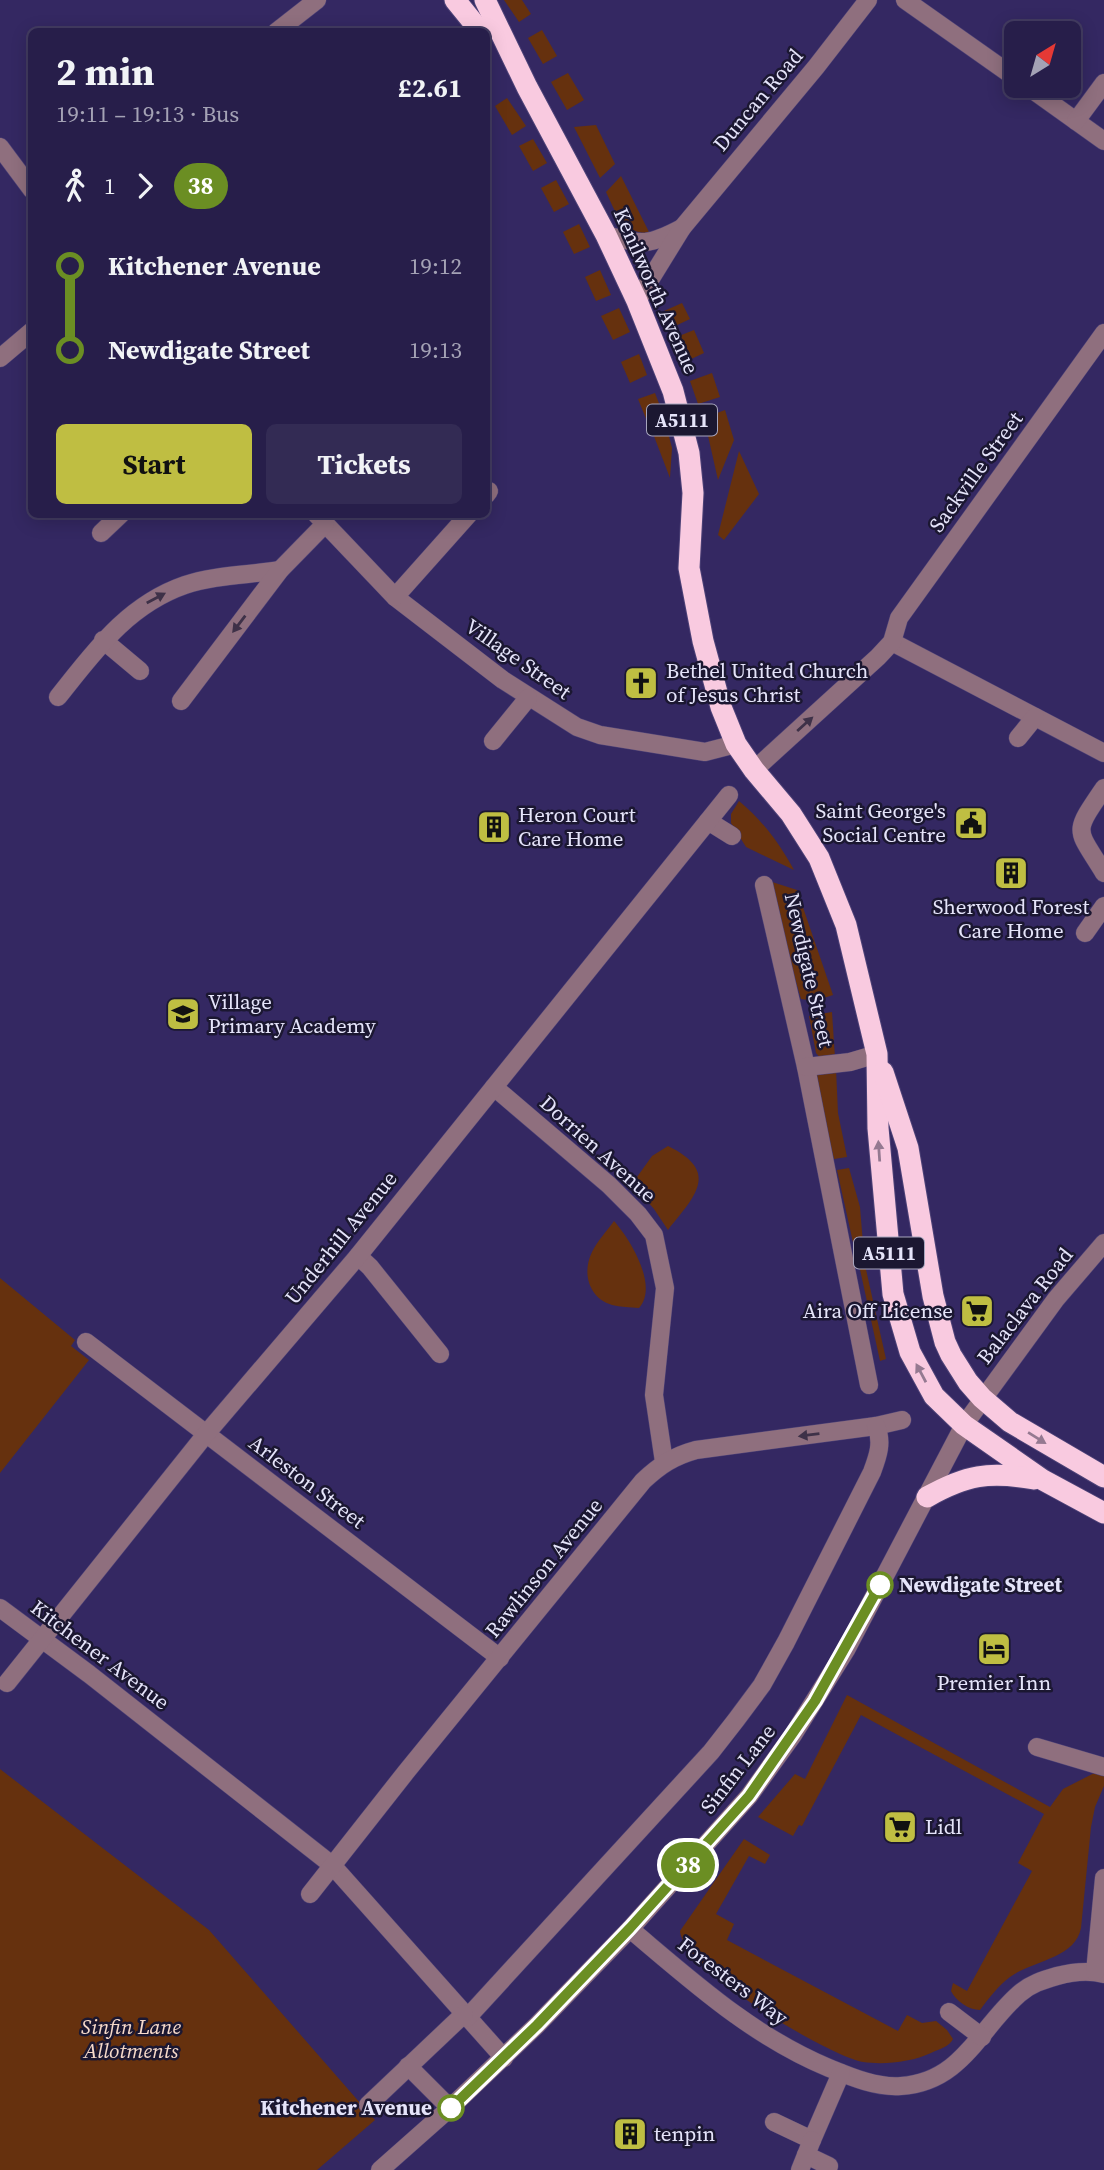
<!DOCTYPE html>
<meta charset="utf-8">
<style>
body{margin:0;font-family:"Source Serif 4",serif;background:#332b54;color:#f1f3f6;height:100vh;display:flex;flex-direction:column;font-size:26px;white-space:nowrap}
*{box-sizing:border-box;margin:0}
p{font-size:23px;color:#a4a2b5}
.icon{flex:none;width:38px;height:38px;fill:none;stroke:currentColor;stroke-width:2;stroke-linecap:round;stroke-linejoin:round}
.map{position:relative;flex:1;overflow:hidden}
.details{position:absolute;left:28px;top:28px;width:462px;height:490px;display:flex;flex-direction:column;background:#271e4a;border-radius:10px;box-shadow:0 4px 18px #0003,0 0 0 2px #433c62}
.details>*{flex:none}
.badge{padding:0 14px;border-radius:23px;font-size:24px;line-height:46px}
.needle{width:46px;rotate:37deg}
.buttons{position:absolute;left:1004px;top:21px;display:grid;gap:14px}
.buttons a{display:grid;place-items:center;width:77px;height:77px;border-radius:10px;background:#271e4a;box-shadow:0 4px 18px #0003,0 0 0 2px #433c62;font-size:35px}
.map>.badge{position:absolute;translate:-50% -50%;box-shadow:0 0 0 4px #fff}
.legs{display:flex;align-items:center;gap:10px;height:77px;padding:0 28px;font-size:23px}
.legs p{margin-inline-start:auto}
.headline{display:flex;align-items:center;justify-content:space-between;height:119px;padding:0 28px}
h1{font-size:38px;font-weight:700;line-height:52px}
.primary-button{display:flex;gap:14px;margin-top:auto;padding:14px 28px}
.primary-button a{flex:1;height:80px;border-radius:10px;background:#bfbe42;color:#111;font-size:28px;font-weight:700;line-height:80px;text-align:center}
.primary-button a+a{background:#332b54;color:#f1f3f6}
ul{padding:0 28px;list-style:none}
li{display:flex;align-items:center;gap:24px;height:84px;font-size:26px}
li i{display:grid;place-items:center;width:10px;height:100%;margin:0 9px;background:currentColor}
li i::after{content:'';width:18px;height:18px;margin:-9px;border:5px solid;border-radius:50%;background:#271e4a}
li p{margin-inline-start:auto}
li:first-child i{background:linear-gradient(#0000 50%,currentColor 0)}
li:last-child i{background:linear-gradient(currentColor 50%,#0000 0)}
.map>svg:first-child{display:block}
</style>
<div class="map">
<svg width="1104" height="2170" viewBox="0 0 1104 2170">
<rect width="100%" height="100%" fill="#342862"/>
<g fill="#66310e">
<path d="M504,0H522L531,14L519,22Z"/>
<path d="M542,30L557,56L543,64L528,38Z"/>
<path d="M568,73L584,100L567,110L551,82Z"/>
<path d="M507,98L526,126L512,135L495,106Z"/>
<path d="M596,125L615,164L600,178L574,127Z"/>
<path d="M533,139L547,163L533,171L519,146Z"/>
<path d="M621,176L650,234C621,232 617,215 606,192Z"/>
<path d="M556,180L569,204L554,212L541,188Z"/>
<path d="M579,224L590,247L574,254L563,232Z"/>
<path d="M600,270L611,295L596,301L585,277Z"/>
<path d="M682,303L690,319L671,328L664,311Z"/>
<path d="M619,308L630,332L613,340L601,316Z"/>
<path d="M694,330L704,353L685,362L674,338Z"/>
<path d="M639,354L647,375L630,383L621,362Z"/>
<path d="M712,373L720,397L698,404L690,381Z"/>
<path d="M655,393L663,414L647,421L638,399Z"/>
<path d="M725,410L734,440L718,480L704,418Z"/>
<path d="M666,425L672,448L670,478L652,431Z"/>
<path d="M739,451L759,494L724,540L718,535Z"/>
<path d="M739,801C763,821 779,843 794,870L746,847L731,823V814Z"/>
<path d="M766,880L797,890L833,995L815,1001L801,999Z"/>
<path d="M832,1012L835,1058L821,1059L816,1053L809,1016Z"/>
<path d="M836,1069L838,1113L847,1157L834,1159L813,1077L814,1072Z"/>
<path d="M668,1146C721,1172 695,1196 668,1230L654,1209L632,1184L652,1156Z"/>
<path d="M849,1168L860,1207L864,1256H856L837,1170Z"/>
<path d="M614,1221C630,1239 659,1286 639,1308C630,1307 620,1307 612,1305C588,1298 582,1272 592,1252C597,1241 607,1231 614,1221Z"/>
<path d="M859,1265H865L886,1359L880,1361Z"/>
<path d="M0,1278L75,1340L71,1346L89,1360L0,1473Z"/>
<path d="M847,1695L1050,1807L1063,1789L1104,1768V1786L1095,1807L1091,1827L1081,1928C1075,1959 1033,1960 1010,1977C998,1986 989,1998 980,2010C969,2010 956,2001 951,1991L953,1983L967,1991L1032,1871L1018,1863L1044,1814L861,1715L802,1826L799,1825L793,1836L758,1817L795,1774L805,1779Z"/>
<path d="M0,1769L209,1930L375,2120L317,2170H0Z"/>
<path d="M744,1839L770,1855L765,1864L749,1856L716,1914L734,1924L727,1940L898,2031L907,2015L922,2023L936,2021L947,2030L953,2039C949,2047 939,2049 931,2053C912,2062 884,2065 863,2062C826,2055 682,1968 680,1931Z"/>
</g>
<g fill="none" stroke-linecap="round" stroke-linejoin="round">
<g stroke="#4d4277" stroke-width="19">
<g id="minor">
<path d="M905,0L1017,79"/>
<path d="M276,32L317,0"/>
<path d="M1027,86L1104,141"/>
<path d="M1076,121L1104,83"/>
<path d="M0,147L32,190"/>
<path d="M606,235C643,245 648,246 682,228"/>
<path d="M637,301L682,228L816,67L868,0"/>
<path d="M0,358L32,331"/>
<path d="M486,495L489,491"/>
<path d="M316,514L395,597L503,680L577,727L600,735L705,752L736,744"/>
<path d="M101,533L121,514"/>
<path d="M395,597L469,514"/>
<path d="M103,640L140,671"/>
<path d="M892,642L1104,753"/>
<path d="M58,697C94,652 127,605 185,585C214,575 249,575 280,570"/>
<path d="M181,701L280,570L325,524"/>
<path d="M1018,738L1035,717"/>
<path d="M493,741L528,698"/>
<path d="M754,770L878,657L892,642L899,618L1104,333"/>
<path d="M1104,788C1072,835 1076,827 1104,873"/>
<path d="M708,821L732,836"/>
<path d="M764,885L806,1067L869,1385"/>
<path d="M1085,933L1104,906"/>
<path d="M806,1067L850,1062L877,1054"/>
<path d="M494,1087L609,1185L638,1214L654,1235L665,1288L654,1395L664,1462"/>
<path d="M358,1256L370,1267L440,1354"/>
<path d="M86,1342L500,1658"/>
<path d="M0,1608L89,1674L332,1865L504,2058"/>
<path d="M7,1683L206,1434L358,1256L729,795"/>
<path d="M1037,1747L1104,1767"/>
<path d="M310,1894L406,1772L643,1481C660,1465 674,1456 696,1450L876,1426L902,1420"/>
<path d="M630,1929C693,1982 752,2036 829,2068C851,2077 877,2088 901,2086C962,2082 979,2029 1019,1994C1030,1984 1043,1980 1057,1976C1072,1972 1088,1970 1104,1974"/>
<path d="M1095,1972L1104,1878"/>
<path d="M949,2012L982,2037"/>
<path d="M467,2018L711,1752L736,1720L762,1685L786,1642L872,1472C878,1456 883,1442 876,1426"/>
<path d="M408,2066L450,2108"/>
<path d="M368,2105L464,2014"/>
<path d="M774,2122L812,2140L841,2073"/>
<path d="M806,2155L829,2166"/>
<path d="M380,2170L450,2108L537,2025L630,1929L749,1796L793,1735L846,1650L964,1425L1056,1299L1104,1243"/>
<path d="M800,2170L812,2140"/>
</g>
</g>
<g stroke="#4d4277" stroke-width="23">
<g id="highway">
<path d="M455,0L481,32"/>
<path d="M485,0L527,87L606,235L637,301L673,391L689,453L693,493L689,568L703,641L721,707L736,744L754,770L791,814L819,858L846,925L877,1054L878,1128L893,1294L910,1352L934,1396L964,1425L1043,1480L1104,1513"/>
<path d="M883,1072L908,1148L933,1296L945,1342L951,1355L968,1382L982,1398L1010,1422L1104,1477"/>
<path d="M927,1497C966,1475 989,1471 1034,1479"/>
</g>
</g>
<use href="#minor" stroke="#8f6f7e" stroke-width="18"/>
<use href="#highway" stroke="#f9cae0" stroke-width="21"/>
</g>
<defs><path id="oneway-solid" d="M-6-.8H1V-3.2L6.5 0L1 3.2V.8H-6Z" transform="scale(1.75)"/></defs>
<g fill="#3e3148">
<use href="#oneway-solid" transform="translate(156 598) rotate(-28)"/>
<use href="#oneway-solid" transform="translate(239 624) rotate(127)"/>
<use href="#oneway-solid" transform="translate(805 724) rotate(-42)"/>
<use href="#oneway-solid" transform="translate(809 1435) rotate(173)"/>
</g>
<g fill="#957991">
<use href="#oneway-solid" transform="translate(879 1151) rotate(-94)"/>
<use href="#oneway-solid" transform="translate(921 1373) rotate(-118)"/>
<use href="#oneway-solid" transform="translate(1037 1438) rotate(32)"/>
</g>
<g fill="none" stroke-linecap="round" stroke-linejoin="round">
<g stroke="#fff" stroke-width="16">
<path id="line-1" d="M451,2108L537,2025L630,1928L749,1796L815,1701L880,1585"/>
</g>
<use href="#line-1" stroke="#6b8e23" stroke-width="10"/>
</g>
<defs>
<g id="church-square" transform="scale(1.75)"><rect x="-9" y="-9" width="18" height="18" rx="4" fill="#bfbe42" stroke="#1b1731"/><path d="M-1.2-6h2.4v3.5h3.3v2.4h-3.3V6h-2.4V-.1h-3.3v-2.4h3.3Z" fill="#111"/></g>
<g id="civic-square" transform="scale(1.75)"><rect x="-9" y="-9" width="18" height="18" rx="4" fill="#bfbe42" stroke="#1b1731"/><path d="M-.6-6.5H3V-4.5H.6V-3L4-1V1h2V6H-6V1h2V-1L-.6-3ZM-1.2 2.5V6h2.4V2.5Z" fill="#111"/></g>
<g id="building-square" transform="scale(1.75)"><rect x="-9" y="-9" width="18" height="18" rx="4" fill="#bfbe42" stroke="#1b1731"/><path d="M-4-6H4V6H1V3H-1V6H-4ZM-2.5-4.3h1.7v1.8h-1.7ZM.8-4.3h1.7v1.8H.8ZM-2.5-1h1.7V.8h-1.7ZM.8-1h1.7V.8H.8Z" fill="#111"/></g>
<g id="school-square" transform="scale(1.75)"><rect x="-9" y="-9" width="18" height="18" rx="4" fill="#bfbe42" stroke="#1b1731"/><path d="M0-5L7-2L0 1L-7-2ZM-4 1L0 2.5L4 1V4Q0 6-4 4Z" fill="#111"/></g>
<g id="supermarket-square" transform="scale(1.75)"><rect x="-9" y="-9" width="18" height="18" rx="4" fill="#bfbe42" stroke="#1b1731"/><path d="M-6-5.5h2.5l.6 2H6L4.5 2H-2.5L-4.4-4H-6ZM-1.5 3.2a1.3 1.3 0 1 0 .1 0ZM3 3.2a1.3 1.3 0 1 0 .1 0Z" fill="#111"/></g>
<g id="hotel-square" transform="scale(1.75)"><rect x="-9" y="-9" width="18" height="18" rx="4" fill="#bfbe42" stroke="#1b1731"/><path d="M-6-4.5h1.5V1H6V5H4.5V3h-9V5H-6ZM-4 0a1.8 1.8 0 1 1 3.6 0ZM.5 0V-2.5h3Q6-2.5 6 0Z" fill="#111"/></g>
</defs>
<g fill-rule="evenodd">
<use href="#church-square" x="641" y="683"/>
<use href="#civic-square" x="971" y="823"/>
<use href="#building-square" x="494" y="827"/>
<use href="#building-square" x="1011" y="873"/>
<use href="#school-square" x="183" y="1014"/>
<use href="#supermarket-square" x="977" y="1311"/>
<use href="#hotel-square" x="994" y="1649"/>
<use href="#supermarket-square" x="900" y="1827"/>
<use href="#building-square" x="630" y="2134"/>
</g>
<g fill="#fff" stroke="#6b8e23" stroke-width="3.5">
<circle cx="880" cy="1585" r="12"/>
<circle cx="451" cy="2108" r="12"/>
</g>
<g text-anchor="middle" stroke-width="5" stroke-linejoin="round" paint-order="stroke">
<g fill="#1b1731" stroke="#a8a6be" stroke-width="2">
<rect x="647" y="404.5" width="70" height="31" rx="5"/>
<rect x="854" y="1237.5" width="70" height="31" rx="5"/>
</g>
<g font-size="19" font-weight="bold" fill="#e5e4fa">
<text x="682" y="427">A5111</text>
<text x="889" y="1260">A5111</text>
</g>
<g font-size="21" fill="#e5e4fa" stroke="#1b1731">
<text transform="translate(758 100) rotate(-50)" y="7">Duncan Road</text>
<text transform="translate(656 291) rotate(66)" y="7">Kenilworth Avenue</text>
<text transform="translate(976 472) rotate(-54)" y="7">Sackville Street</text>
<text transform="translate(518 659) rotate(35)" y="7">Village Street</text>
<text transform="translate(809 970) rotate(77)" y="7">Newdigate Street</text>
<text transform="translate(598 1149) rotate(42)" y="7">Dorrien Avenue</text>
<text transform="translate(341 1238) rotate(-51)" y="7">Underhill Avenue</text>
<text transform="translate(1025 1306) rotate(-52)" y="7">Balaclava Road</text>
<text transform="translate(307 1482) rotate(37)" y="7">Arleston Street</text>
<text transform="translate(544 1568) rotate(-51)" y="7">Rawlinson Avenue</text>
<text transform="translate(100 1655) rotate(37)" y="7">Kitchener Avenue</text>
<text transform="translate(738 1769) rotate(-52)" y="7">Sinfin Lane</text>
<text transform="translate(733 1981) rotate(37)" y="7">Foresters Way</text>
</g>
<g font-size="21" fill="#e5e4fa" stroke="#1b1731" text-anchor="start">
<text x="666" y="678">Bethel United Church<tspan x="666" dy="24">of Jesus Christ</tspan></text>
<text x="946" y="818" text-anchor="end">Saint George's<tspan x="946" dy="24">Social Centre</tspan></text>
<text x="518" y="822">Heron Court<tspan x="518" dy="24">Care Home</tspan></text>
<text x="1011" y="914" text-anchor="middle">Sherwood Forest<tspan x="1011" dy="24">Care Home</tspan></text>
<text x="208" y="1009">Village<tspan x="208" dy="24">Primary Academy</tspan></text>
<text x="953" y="1318" text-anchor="end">Aira Off License</text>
<text x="994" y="1690" text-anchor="middle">Premier Inn</text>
<text x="925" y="1834">Lidl</text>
<text x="654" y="2141">tenpin</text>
</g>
<g font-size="21" font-weight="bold" fill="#e5e4fa" stroke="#1b1731" text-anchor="start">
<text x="899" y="1592">Newdigate Street</text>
<text x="432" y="2115" text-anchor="end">Kitchener Avenue</text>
</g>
<g font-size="21" font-style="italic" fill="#f7daca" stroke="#1b1731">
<text x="131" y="2034">Sinfin Lane<tspan x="131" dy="24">Allotments</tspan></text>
</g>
</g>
</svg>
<div class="buttons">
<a><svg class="needle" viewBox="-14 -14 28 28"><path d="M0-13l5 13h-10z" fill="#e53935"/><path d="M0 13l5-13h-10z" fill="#a4a2b5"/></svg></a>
</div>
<b class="badge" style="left:688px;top:1865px;background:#6b8e23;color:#fff">38</b>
<section class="details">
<div class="headline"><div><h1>2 min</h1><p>19:11 – 19:13 · Bus</p></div><b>£2.61</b></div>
<div class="legs"><svg class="icon" aria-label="walk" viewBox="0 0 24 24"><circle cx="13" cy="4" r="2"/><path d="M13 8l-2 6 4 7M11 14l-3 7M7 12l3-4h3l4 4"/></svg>1<svg class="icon" aria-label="forward" viewBox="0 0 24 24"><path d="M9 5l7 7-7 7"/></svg><b class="badge" style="background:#6b8e23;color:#fff">38</b></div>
<ul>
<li><i style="color:#6b8e23"></i><b>Kitchener Avenue</b><p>19:12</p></li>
<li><i style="color:#6b8e23"></i><b>Newdigate Street</b><p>19:13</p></li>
</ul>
<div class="primary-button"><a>Start</a><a>Tickets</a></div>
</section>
</div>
